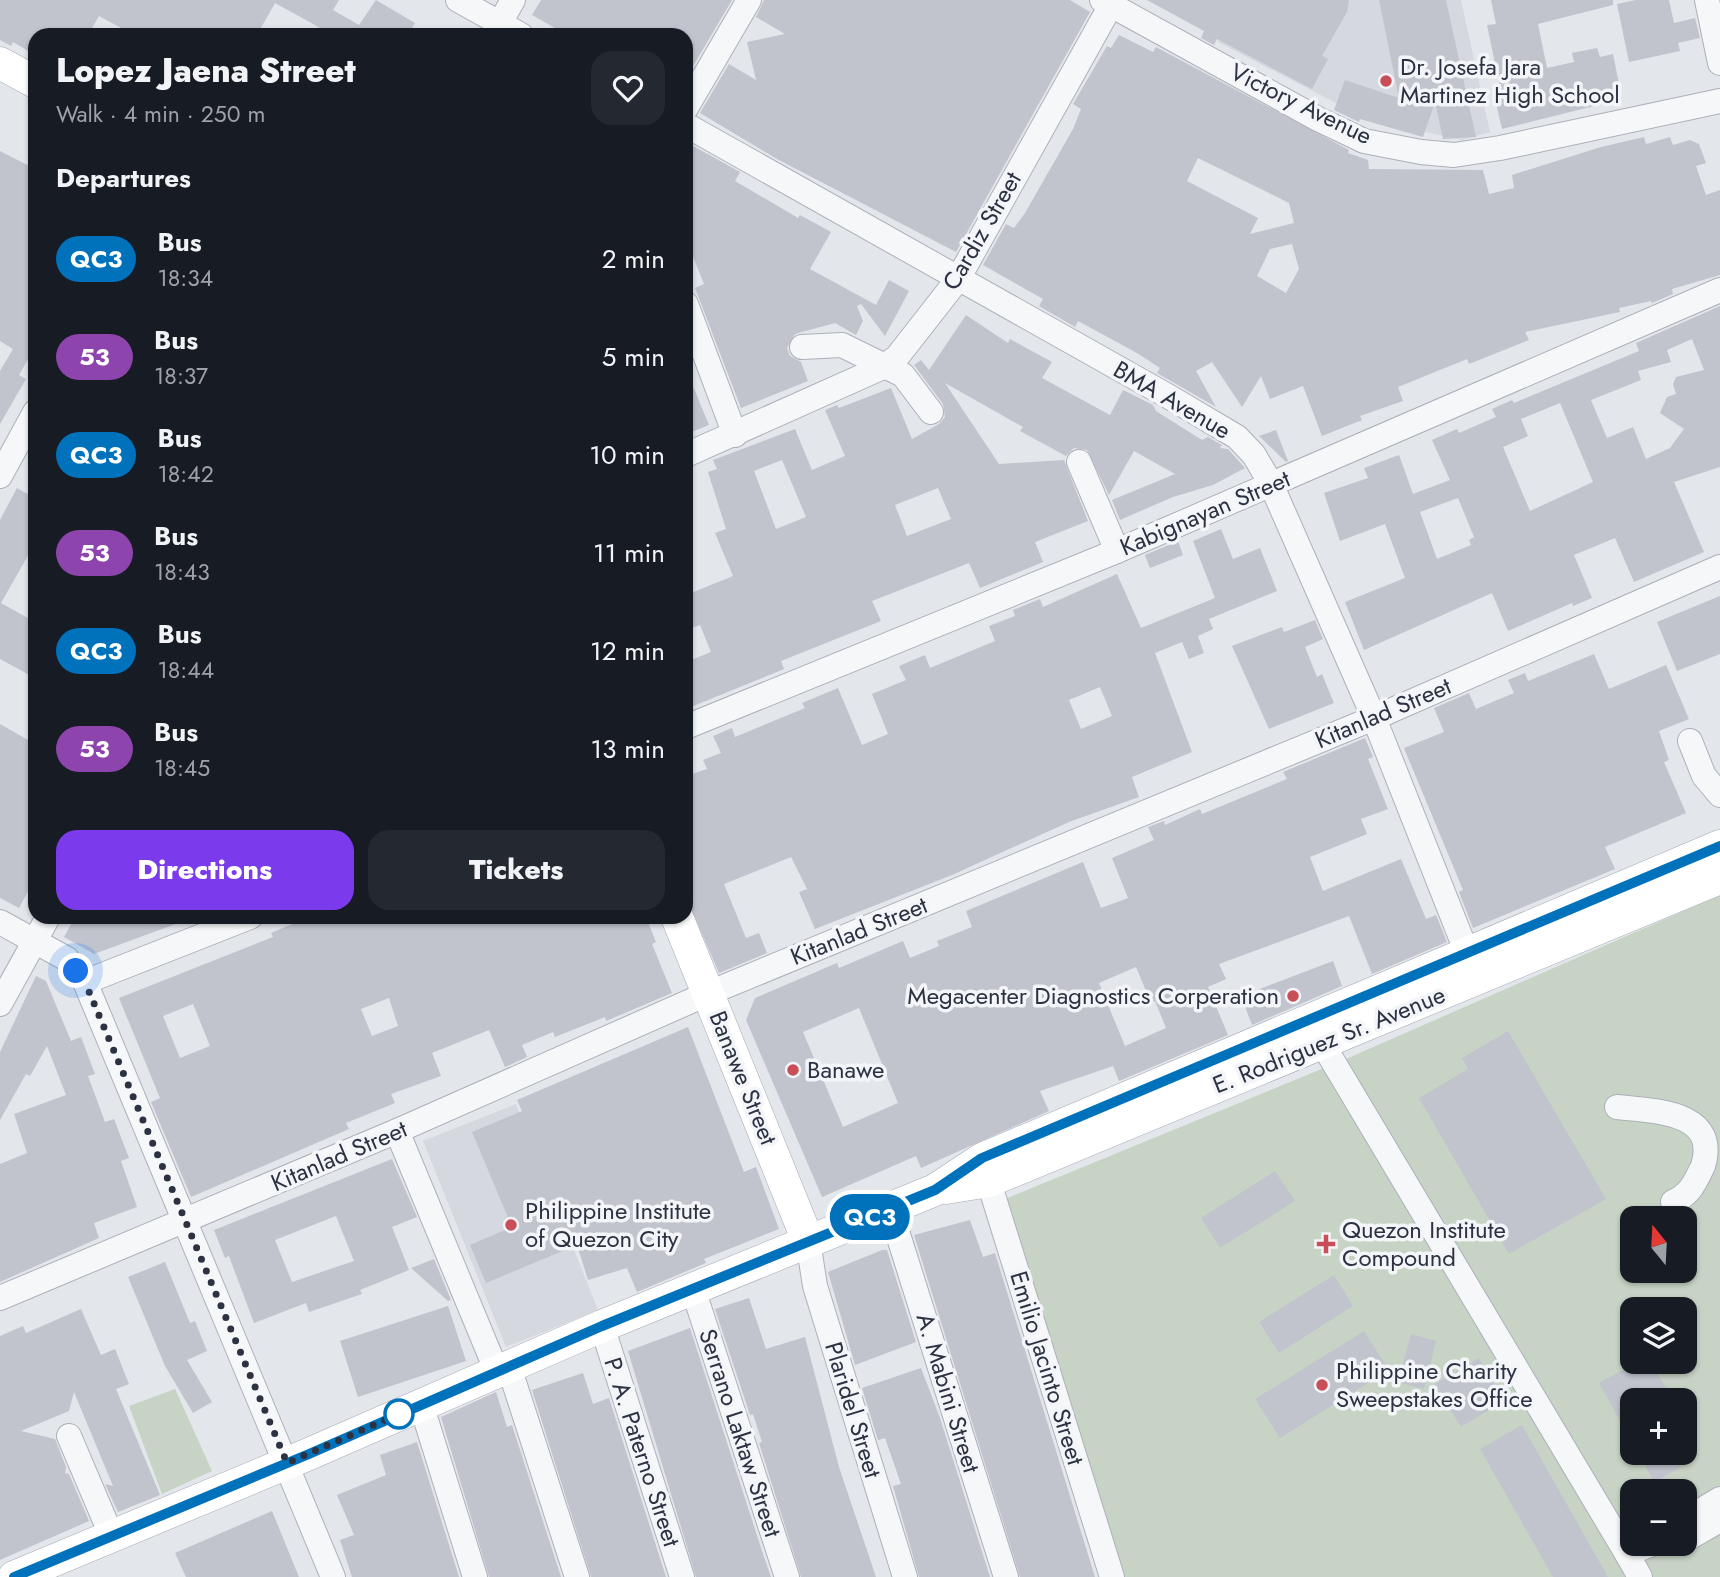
<!DOCTYPE html>
<meta charset="utf-8">
<style>
body{margin:0;font-family:Jost,sans-serif;background:#242831;color:#f1f3f6;height:100vh;display:flex;flex-direction:column;font-size:26px;white-space:nowrap}
*{box-sizing:border-box;margin:0}
p{font-size:23px;color:#9ea1a6}
.icon{flex:none;width:38px;height:38px;fill:none;stroke:currentColor;stroke-width:2;stroke-linecap:round;stroke-linejoin:round}
.map{position:relative;flex:1;overflow:hidden}
.sheet{position:absolute;left:28px;top:28px;width:665px;height:896px;display:flex;flex-direction:column;background:#171b24;border-radius:21px;box-shadow:0 2px 5px #0004}
.sheet>*{flex:none}
.badge{padding:0 14px;border-radius:23px;font-size:24px;line-height:46px}
.needle{width:46px;rotate:342deg}
.tools{position:absolute;left:1620px;top:1206px;display:grid;gap:14px}
.tools a{display:grid;place-items:center;width:77px;height:77px;border-radius:14px;background:#171b24;box-shadow:0 2px 5px #0004;font-size:35px}
.you{position:absolute;width:35px;height:35px;margin:-18px;border:5px solid #fff;border-radius:50%;background:#1a73e8;box-shadow:0 0 0 10px #1a73e833}
.map>.badge{position:absolute;translate:-50% -50%;box-shadow:0 0 0 4px #fff}
h2{padding:0 28px;font-size:26px;line-height:63px}
.round{display:grid;place-items:center;flex:none;width:74px;height:74px;border-radius:21px;background:#242831}
.overview{display:flex;align-items:center;justify-content:space-between;height:119px;padding:0 28px}
h1{font-size:33px;font-weight:800;line-height:52px}
.button{display:flex;gap:14px;margin-top:auto;padding:14px 28px}
.button a{flex:1;height:80px;border-radius:21px;background:#7c3aed;color:#fff;font-size:28px;font-weight:800;line-height:80px;text-align:center}
.button a+a{background:#242831;color:#f1f3f6}
ul{padding:0;list-style:none}
li{display:flex;align-items:center;gap:21px;height:98px;padding:0 28px}
li div{flex:1}
li b{display:block;font-size:26px}
li em{font-style:normal}
li .badge{min-width:77px;font-weight:700;text-align:center}
.map>svg:first-child{display:block}
</style>
<div class="map">
<svg width="1720" height="1577" viewBox="0 0 1720 1577">
<rect width="100%" height="100%" fill="#e3e6eb"/>
<g fill="#d5d8df">
<path d="M1241,0H1461L1490,132L1462,140L1367,119L1218,42Z"/>
<path d="M516,1104L598,1310L506,1347L423,1141Z"/>
</g>
<g fill="#c7d4c5" fill-rule="evenodd">
<path d="M1720,895V1577H1121L1005,1199L1346,1059ZM1633,1218H1685V1270H1633ZM1633,1309H1685V1362H1633ZM1633,1400H1685V1452H1633ZM1633,1491H1685V1544H1633Z"/>
<path d="M175,1389L212,1471L162,1494L129,1406Z"/>
</g>
<g fill="#c1c4cd" fill-rule="evenodd">
<path d="M0,0H339L333,10L359,25L376,0L415,23L408,35H333L275,3L257,35H134L99,16L88,35H35V55L13,42L11,46L0,40Z"/>
<path d="M541,0H732L686,78V35H567L532,15Z"/>
<path d="M764,0H1070L1090,12L956,252L777,159L700,113L729,64L756,80L747,42L785,34L756,17Z"/>
<path d="M1147,0H1349L1347,12L1322,56L1328,59L1312,89L1217,39L1214,45L1201,38L1204,31Z"/>
<path d="M1379,0H1446L1476,137L1443,139L1435,102L1423,137L1360,119L1359,122L1334,110L1345,80L1399,98Z"/>
<path d="M1491,0H1613V5L1538,24L1547,68L1574,62L1572,53L1597,48L1600,57L1613,54L1622,99L1502,129L1495,99L1502,97L1487,25L1496,24Z"/>
<path d="M1636,0H1669L1674,23L1695,18L1700,38L1678,43L1680,51L1629,62L1617,4Z"/>
<path d="M1119,35L1153,52L1156,47L1349,150L1348,153L1368,160L1369,169L1483,170L1489,194L1514,188L1512,175L1601,147L1644,137L1646,144L1670,137L1673,145L1690,140L1699,144L1706,163L1696,166L1706,195L1720,190V275L1672,289L1673,294L1652,303L1651,301L1619,308L1620,312L1525,332L1529,340L1469,364L1467,359L1398,387L1403,401L1360,416L1362,420L1322,436L1303,386L1270,399L1261,376L1242,407L1212,362L1196,371L1216,407L1157,373L1160,368L1137,353L1078,321L1075,327L1039,306L1043,299L983,265L1006,224L1014,228L1025,213L1073,129L1081,109L1073,104L1107,46L1111,48ZM1198,158L1289,203L1294,223L1250,234L1258,218L1187,181ZM1292,244L1299,269L1286,293L1257,276L1270,249Z"/>
<path d="M686,142L740,172L735,181L798,218L800,215L831,232L810,269L876,305L889,280L909,291L885,336L861,304L857,306L863,321L856,335L835,323L795,334L787,348L790,356L801,362L808,381L741,408L695,288L704,284L686,239Z"/>
<path d="M0,151L35,169V347L19,375L26,379L0,424V371L13,349L0,341Z"/>
<path d="M1720,306V467L1674,482L1704,552L1634,582L1615,538L1574,555L1592,598L1573,606L1572,603L1508,631L1492,593L1364,650L1345,602L1405,578L1385,524L1340,541L1324,493L1368,478L1364,468L1399,455L1413,494L1450,480L1432,440L1457,429L1459,433L1496,417L1492,409L1512,400L1514,403L1639,351L1636,343ZM1692,339L1704,370L1676,377L1673,384L1676,394L1667,397L1660,413L1684,429L1670,448L1646,459L1633,427L1607,438L1591,400L1641,380L1638,371L1671,362L1667,350ZM1560,403L1593,482L1530,511L1503,447L1528,436L1521,419ZM1458,498L1474,537L1469,540L1471,545L1437,559L1420,512Z"/>
<path d="M966,315L1008,343L1010,339L1052,362L1042,378L1110,415L1123,390L1153,405L1156,411L1202,440L1208,437L1222,445L1220,448L1228,449L1245,468L1213,485L1173,497L1120,520L1112,500L1175,474L1134,451L1109,495L1087,450L1074,448L1066,456L1020,431L1023,427L945,383L999,464L1064,460L1088,521L1035,542L1043,562L980,588L969,563L872,601L881,621L781,661L784,669L686,709V662L711,652L700,625L686,630V595L733,576L715,533L726,529L708,472L717,469L713,460L795,429L812,470L845,456L825,410L837,405L839,408L891,388L912,439L939,424L945,417L943,404L914,365L921,360L929,370ZM782,460L806,517L776,529L754,471ZM938,488L951,519L907,536L895,505Z"/>
<path d="M686,369L709,425L686,434Z"/>
<path d="M1276,430L1288,461L1286,462L1259,436Z"/>
<path d="M17,488L35,498V543L1,603L35,622V678L0,659V520Z"/>
<path d="M1221,529L1233,559L1260,548L1277,591L1209,619L1213,629L1198,636L1204,653L1189,659L1182,642L1155,653L1192,752L1132,777L1139,797L1069,822L952,875L815,929L799,892L807,889L791,857L724,884L746,938L759,933L767,953L719,973L686,897V776L707,769L703,760L721,753L713,736L732,728L735,737L805,708L802,703L838,688L862,745L888,734L872,694L906,680L899,666L925,655L930,668L995,641L989,626L1015,616L1013,610L1040,599L1043,607L1117,574L1141,628L1215,598L1193,541ZM1100,687L1112,716L1081,729L1069,700Z"/>
<path d="M1178,541L1183,555L1150,568L1145,555Z"/>
<path d="M1720,596V654L1677,671L1657,622Z"/>
<path d="M1315,620L1323,639L1305,647L1317,677L1322,674L1334,703L1269,729L1232,646L1282,627L1284,632Z"/>
<path d="M1594,654L1609,689L1666,665L1689,719L1659,731L1669,760L1664,762L1686,813L1605,847L1615,869L1473,928L1459,892L1463,890L1404,748L1444,732L1434,708L1469,693L1476,709L1514,693L1508,680L1525,673L1528,681Z"/>
<path d="M0,724L35,744V879L19,908L0,898Z"/>
<path d="M1365,738L1373,757L1368,759L1388,809L1361,819L1367,834L1310,857L1323,891L1401,859L1426,919L1436,915L1447,942L1372,974L1349,916L1219,964L1226,979L1208,987L1228,1035L1119,1081L1113,1066L1040,1091L1049,1111L921,1168L916,1156L822,1197L746,1020L755,998L837,963L839,968L903,941L910,958L939,946L937,941L972,927L966,911L1083,862L1101,908L1128,898L1112,858L1154,840L1148,827L1164,821L1165,825L1200,809L1202,814L1287,779L1283,772ZM1136,967L1151,1003L1155,1001L1166,1028L1125,1046L1099,983ZM859,1008L898,1103L843,1127L803,1032Z"/>
<path d="M75,917H192V918L94,954L64,937Z"/>
<path d="M309,917H646L656,942L652,944L672,993L606,1021L605,1017L555,1037L553,1032L522,1045L527,1057L505,1067L489,1030L432,1053L441,1076L391,1094L395,1103L346,1123L349,1129L191,1197L151,1102L160,1098L119,998L273,937L271,933ZM389,998L398,1026L372,1036L361,1009ZM193,1004L210,1046L180,1058L163,1016Z"/>
<path d="M1333,961L1342,986L1252,1025L1241,996Z"/>
<path d="M36,976L46,981L71,1041L81,1037L95,1074L88,1076L105,1122L114,1119L129,1158L121,1161L137,1207L94,1223L99,1238L0,1282V1164L27,1153L14,1114L66,1095L47,1046L30,1076L26,1074L0,1120V1052Z"/>
<path d="M688,1027L744,1172L756,1167L779,1229L704,1259L706,1263L637,1292L627,1268L588,1280L577,1245L486,1283L470,1245L512,1227L472,1132L522,1111L517,1100Z"/>
<path d="M1508,1031L1606,1199L1509,1254L1419,1098L1468,1069L1462,1058Z"/>
<path d="M392,1159L417,1217L392,1227L409,1270L360,1290L362,1294L309,1312L306,1303L254,1323L229,1256L225,1258L214,1230ZM336,1216L354,1261L292,1282L275,1240Z"/>
<path d="M1275,1171L1295,1201L1220,1248L1201,1218Z"/>
<path d="M970,1220L983,1257L995,1253L1095,1577H1020L914,1235Z"/>
<path d="M882,1250H887L916,1342L855,1365L828,1272Z"/>
<path d="M434,1259L451,1300L448,1301L411,1268Z"/>
<path d="M165,1262L190,1323L195,1321L207,1351L187,1360L212,1402L193,1413L165,1366L128,1277Z"/>
<path d="M1334,1275L1353,1306L1279,1353L1259,1322Z"/>
<path d="M749,1298L766,1349L805,1337L839,1467L876,1577H801L759,1443L762,1442L753,1414L750,1415L715,1309Z"/>
<path d="M448,1306L466,1361L358,1397L340,1341Z"/>
<path d="M81,1309L101,1355L115,1349L129,1384L116,1389L160,1495L118,1512L105,1484L113,1486L74,1392L69,1411L21,1431L55,1439L66,1467L65,1473L69,1474L89,1521L0,1560V1336L23,1326L26,1333Z"/>
<path d="M690,1328L763,1554L771,1577H696L628,1351Z"/>
<path d="M1364,1331L1389,1370L1280,1438L1255,1399Z"/>
<path d="M1411,1334L1436,1341L1424,1389L1398,1382Z"/>
<path d="M1479,1358L1504,1401L1461,1427L1440,1393L1427,1389Z"/>
<path d="M1637,1362H1651L1673,1400H1633V1444L1599,1383Z"/>
<path d="M921,1368L940,1418L990,1577H919L893,1486L901,1484L885,1438L878,1440L862,1388Z"/>
<path d="M583,1373L593,1404L609,1398L666,1577H591L532,1390Z"/>
<path d="M496,1392L507,1427L512,1425L561,1577H489L441,1417Z"/>
<path d="M1522,1425L1608,1577H1553L1480,1449Z"/>
<path d="M417,1442L459,1577H352L340,1540L354,1535L337,1495L386,1475L380,1455Z"/>
<path d="M1638,1452H1673L1681,1467L1654,1482Z"/>
<path d="M272,1511L299,1577H186L175,1553Z"/>
</g>
<g fill="none" stroke-linecap="round" stroke-linejoin="round">
<g stroke="#acb0b8" stroke-width="26">
<g id="minor">
<path d="M458,0L521,35"/>
<path d="M1102,0L1318,119L1364,141L1421,152L1454,155L1500,148L1720,101"/>
<path d="M1707,0L1720,63"/>
<path d="M493,35L513,0"/>
<path d="M686,108L749,0"/>
<path d="M686,125L1166,395L1237,437L1254,455L1271,484L1374,718L1467,953"/>
<path d="M686,304L735,435"/>
<path d="M802,347L842,345L903,375L931,412"/>
<path d="M686,455L883,367L897,357L958,279L1111,5"/>
<path d="M1079,462L1117,551"/>
<path d="M0,476L35,412"/>
<path d="M686,727L1117,551L1720,290"/>
<path d="M1690,741L1704,776L1720,795"/>
<path d="M0,922L67,959L85,982L333,1577"/>
<path d="M85,982L250,917"/>
<path d="M0,1004L48,917"/>
<path d="M1322,1043L1627,1554"/>
<path d="M1617,1107C1651,1111 1720,1110 1703,1166C1695,1182 1691,1194 1673,1202"/>
<path d="M397,1131L497,1372"/>
<path d="M983,1163L1112,1577"/>
<path d="M890,1209L1006,1577"/>
<path d="M808,1241L815,1286L905,1577"/>
<path d="M693,1289L787,1577"/>
<path d="M0,1298L397,1131L709,993L1374,718L1720,567"/>
<path d="M602,1326L682,1577"/>
<path d="M509,1367L577,1577"/>
<path d="M421,1404L475,1577"/>
<path d="M69,1436L112,1537"/>
<path d="M1685,1520L1720,1499"/>
<path d="M1685,1540L1720,1520"/>
<path d="M1640,1577L1627,1554L1652,1544"/>
</g>
</g>
<g stroke="#a3a9b6" stroke-width="33">
<g id="major">
<path d="M0,63L35,82"/>
<path d="M677,917L808,1241"/>
<path d="M946,1188L989,1181L1720,878"/>
<path d="M14,1577L309,1454L602,1326L935,1190L982,1159L1720,846"/>
</g>
</g>
<use href="#minor" stroke="#f6f7f9" stroke-width="24"/>
<use href="#major" stroke="#fff" stroke-width="32"/>
</g>
<g fill="none" stroke-linecap="round" stroke-linejoin="round">
<g stroke="#fff" stroke-width="16">
<path id="line" d="M14,1577L309,1454L602,1326L935,1190L982,1158L1720,846"/>
</g>
<use href="#line" stroke="#0072bc" stroke-width="10"/>
<path stroke="#2c3242" stroke-width="7" stroke-dasharray="0 12.6" d="M76,971L85,982L287,1463L399,1414"/>
</g>
<g fill="#c84f58" stroke="#f3f5f8" stroke-width="2.5">
<circle cx="1386" cy="81" r="7"/>
<circle cx="1293" cy="996" r="7"/>
<circle cx="793" cy="1070" r="7"/>
<circle cx="511" cy="1225" r="7"/>
<path d="M1322.5 1233.5h7v7h7v7h-7v7h-7v-7h-7v-7h7z"/>
<circle cx="1322" cy="1385" r="7"/>
</g>
<circle fill="#fff" stroke="#0072bc" stroke-width="3.5" cx="399" cy="1414" r="14"/>
<g text-anchor="middle" stroke-width="7" stroke-linejoin="round" paint-order="stroke">
<g font-size="24" fill="#2c3242" stroke="#f3f5f8" text-anchor="start">
<text x="1400" y="75">Dr. Josefa Jara<tspan x="1400" dy="28">Martinez High School</tspan></text>
<text x="1279" y="1004" text-anchor="end">Megacenter Diagnostics Corperation</text>
<text x="807" y="1078">Banawe</text>
<text x="525" y="1219">Philippine Institute<tspan x="525" dy="28">of Quezon City</tspan></text>
<text x="1342" y="1238">Quezon Institute<tspan x="1342" dy="28">Compound</tspan></text>
<text x="1336" y="1379">Philippine Charity<tspan x="1336" dy="28">Sweepstakes Office</tspan></text>
</g>
<g font-size="24" fill="#2c3242" stroke="#f3f5f8">
<text transform="translate(1301 104) rotate(26)" y="8">Victory Avenue</text>
<text transform="translate(982 231) rotate(-60)" y="8">Cardiz Street</text>
<text transform="translate(1172 400) rotate(30)" y="8">BMA Avenue</text>
<text transform="translate(1205 513) rotate(-23)" y="8">Kabignayan Street</text>
<text transform="translate(1383 713) rotate(-23)" y="8">Kitanlad Street</text>
<text transform="translate(859 931) rotate(-22)" y="8">Kitanlad Street</text>
<text transform="translate(1329 1040) rotate(-22)" y="8">E. Rodriguez Sr. Avenue</text>
<text transform="translate(743 1078) rotate(68)" y="8">Banawe Street</text>
<text transform="translate(339 1156) rotate(-23)" y="8">Kitanlad Street</text>
<text transform="translate(1047 1368) rotate(73)" y="8">Emilio Jacinto Street</text>
<text transform="translate(948 1393) rotate(73)" y="8">A. Mabini Street</text>
<text transform="translate(853 1410) rotate(73)" y="8">Plaridel Street</text>
<text transform="translate(740 1433) rotate(72)" y="8">Serrano Laktaw Street</text>
<text transform="translate(642 1452) rotate(72)" y="8">P. A. Paterno Street</text>
</g>
</g>
</svg>
<div class="tools">
<a><svg class="needle" viewBox="-14 -14 28 28"><path d="M0-13l5 13h-10z" fill="#e53935"/><path d="M0 13l5-13h-10z" fill="#9ea1a6"/></svg></a>
<a><svg class="icon" aria-label="layers" viewBox="0 0 24 24"><path d="M12 4l9 5-9 5-9-5zM3 14l9 5 9-5"/></svg></a>
<a>+</a>
<a>−</a>
</div>
<div class="you" style="left:76px;top:971px"></div>
<b class="badge" style="left:870px;top:1217px;background:#0072bc;color:#fff">QC3</b>
<section class="sheet">
<div class="overview"><div><h1>Lopez Jaena Street</h1><p>Walk · 4 min · 250 m</p></div><a class="round"><svg class="icon" aria-label="heart" viewBox="0 0 24 24"><path d="M12 20l-8-8c-3-5 5-10 8-4 3-6 11-1 8 4z"/></svg></a></div>
<h2>Departures</h2>
<ul>
<li><span class="badge" style="background:#0072bc;color:#fff">QC3</span><div><b>Bus</b><p>18:34</p></div><em>2 min</em></li>
<li><span class="badge" style="background:#8e44ad;color:#fff">53</span><div><b>Bus</b><p>18:37</p></div><em>5 min</em></li>
<li><span class="badge" style="background:#0072bc;color:#fff">QC3</span><div><b>Bus</b><p>18:42</p></div><em>10 min</em></li>
<li><span class="badge" style="background:#8e44ad;color:#fff">53</span><div><b>Bus</b><p>18:43</p></div><em>11 min</em></li>
<li><span class="badge" style="background:#0072bc;color:#fff">QC3</span><div><b>Bus</b><p>18:44</p></div><em>12 min</em></li>
<li><span class="badge" style="background:#8e44ad;color:#fff">53</span><div><b>Bus</b><p>18:45</p></div><em>13 min</em></li>
</ul>
<div class="button"><a>Directions</a><a>Tickets</a></div>
</section>
</div>
